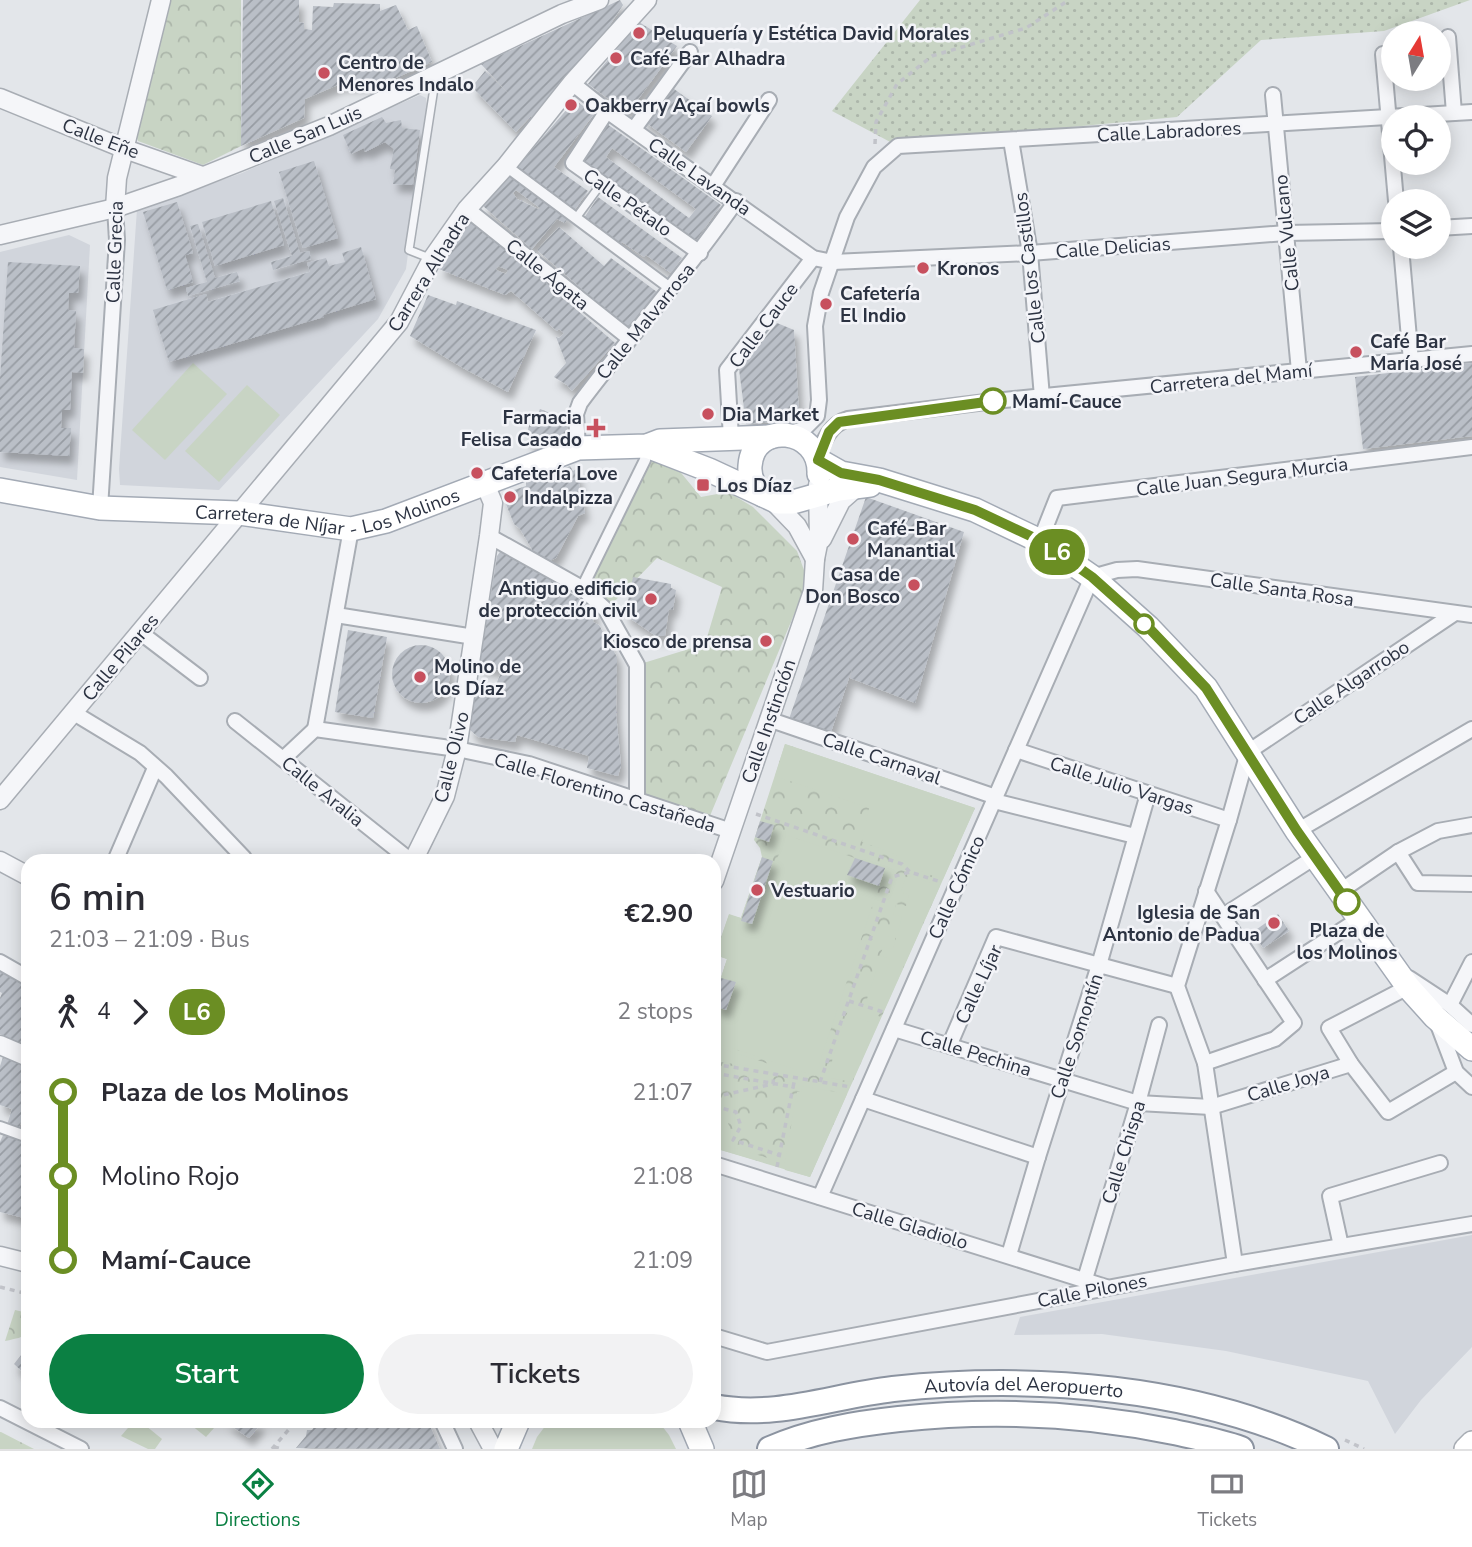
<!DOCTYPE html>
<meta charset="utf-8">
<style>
body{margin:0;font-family:"Nunito Sans",sans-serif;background:#f2f2f3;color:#2b2b33;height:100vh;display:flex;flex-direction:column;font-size:26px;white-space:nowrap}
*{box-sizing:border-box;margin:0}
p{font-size:23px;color:#7c7c81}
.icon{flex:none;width:38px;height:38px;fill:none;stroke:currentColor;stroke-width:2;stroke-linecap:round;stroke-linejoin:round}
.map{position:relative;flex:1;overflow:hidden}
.panel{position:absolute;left:21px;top:854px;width:700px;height:574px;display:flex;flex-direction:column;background:#fff;border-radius:21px;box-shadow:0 4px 18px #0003}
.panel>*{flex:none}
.badge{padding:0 14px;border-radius:23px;font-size:24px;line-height:46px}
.needle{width:46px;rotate:11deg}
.fabs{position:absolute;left:1381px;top:21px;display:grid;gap:14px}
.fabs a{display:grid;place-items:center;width:70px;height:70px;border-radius:50%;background:#fff;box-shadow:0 4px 18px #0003;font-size:35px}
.map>.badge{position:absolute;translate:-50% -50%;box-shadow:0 0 0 4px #fff}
.legs{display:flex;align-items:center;gap:10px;height:77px;padding:0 28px;font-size:23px}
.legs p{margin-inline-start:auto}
.head{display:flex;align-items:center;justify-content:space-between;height:119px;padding:0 28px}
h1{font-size:38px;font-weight:600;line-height:52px}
.primary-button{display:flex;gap:14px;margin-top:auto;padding:14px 28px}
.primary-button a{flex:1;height:80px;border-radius:42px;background:#0b8043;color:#fff;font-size:28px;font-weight:600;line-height:80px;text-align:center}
.primary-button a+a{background:#f2f2f3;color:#2b2b33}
ul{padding:0 28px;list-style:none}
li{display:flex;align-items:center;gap:24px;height:84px;font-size:26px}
li i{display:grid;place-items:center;width:10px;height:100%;margin:0 9px;background:currentColor}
li i::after{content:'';width:18px;height:18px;margin:-9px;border:5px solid;border-radius:50%;background:#fff}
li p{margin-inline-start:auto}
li:first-child i{background:linear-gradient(#0000 50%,currentColor 0)}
li:last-child i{background:linear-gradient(currentColor 50%,#0000 0)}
.menu{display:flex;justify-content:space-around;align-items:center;height:98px;border-top:2px solid #e1e1e2;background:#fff;font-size:19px;color:#7c7c81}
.menu a{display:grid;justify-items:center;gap:4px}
.menu .on{color:#0b8043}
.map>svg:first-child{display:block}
</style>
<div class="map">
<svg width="1472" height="1449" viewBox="0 0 1472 1449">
<defs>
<pattern id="grass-dots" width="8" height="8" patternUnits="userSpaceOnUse" patternTransform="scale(1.75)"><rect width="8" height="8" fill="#c8d4c4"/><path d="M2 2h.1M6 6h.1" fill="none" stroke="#acb6aa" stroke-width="1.8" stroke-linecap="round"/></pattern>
<pattern id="park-crowns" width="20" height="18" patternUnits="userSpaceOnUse" patternTransform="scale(1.75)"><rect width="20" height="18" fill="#c8d4c4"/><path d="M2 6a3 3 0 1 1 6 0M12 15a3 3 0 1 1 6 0" fill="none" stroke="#acb6aa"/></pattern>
<pattern id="building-hatch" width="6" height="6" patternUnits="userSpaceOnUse" patternTransform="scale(1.75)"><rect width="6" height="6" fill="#babfc7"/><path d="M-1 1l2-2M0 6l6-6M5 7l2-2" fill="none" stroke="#979ca3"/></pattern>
<filter id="shadow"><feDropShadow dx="4.5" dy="8" stdDeviation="3.5" flood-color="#0004"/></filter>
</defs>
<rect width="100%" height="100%" fill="#e3e6ea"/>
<g fill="#d1d5dc">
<path d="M420,95L426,98L427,107L406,269L378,319L219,490L120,485L119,469L137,209L242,173Z"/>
<path d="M69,235L90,245L77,480L0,467V252Z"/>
<path d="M1472,1235V1347L1421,1400L1395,1434L1368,1381L1226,1351L1102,1334L1014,1335L1020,1317Z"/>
</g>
<path fill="url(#grass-dots)" d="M920,0H1470L1384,31L1261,40L1177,117L894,144L832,111Z"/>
<g fill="url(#park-crowns)">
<path d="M160,0H241V146L203,165L138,141L132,118Z"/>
<path d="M645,460L672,462L701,497L728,492L753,507L797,551L808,581L707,823L637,799V665L705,644L722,587L657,558L606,610L582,588Z"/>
<path d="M785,744L975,808L810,1177L714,1148V999L727,959L715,955L729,914L741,918L762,857L760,848L754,840Z"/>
<path d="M15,1310L28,1313C28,1337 29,1336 5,1341Z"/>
<path d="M0,1432H1L34,1449H0Z"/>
</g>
<g fill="#c8d4c4">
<path d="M193,363L227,394L165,460L132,430Z"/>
<path d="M247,385L280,415L219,482L185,451Z"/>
<path d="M785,744L975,808L943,879L924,873L890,852L862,842L869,808L775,776Z"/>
<path d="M786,835L885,868L815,1076L714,1042V999L727,959L715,955L729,915L741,918L762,857L776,862Z"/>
<path d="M909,876L940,886L885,1008L869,1003L867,999L876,971L885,974L890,959L880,956L883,947L893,949L896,938L887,936L889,928L898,931L902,917L893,914L896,904L906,906L909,895L901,892L905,879Z"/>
<path d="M849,1007L859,1009L856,1017L870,1022L873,1014L881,1017L852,1082L830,1078L828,1074Z"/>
<path d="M714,1046L769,1064L768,1069L714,1061Z"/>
<path d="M802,1086L847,1094L810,1177L785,1170L784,1166L797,1092H801Z"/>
<path d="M714,1116L727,1119L731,1133L725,1145L771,1159L769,1164L714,1148Z"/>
<path d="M134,1421H140L162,1439L155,1449H148L121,1436Z"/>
<path d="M194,1421H206L214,1428L206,1437L191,1425Z"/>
<path d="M549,1421H658L669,1435L676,1449H532L537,1437Z"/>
</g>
<g fill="url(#building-hatch)" fill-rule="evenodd" filter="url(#shadow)">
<path d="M243,0H299V22L304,23V29L312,30L313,6L333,7L334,3L380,4V11L396,5L408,30L417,26L432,62L373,88L372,83L340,84L305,99L304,118L241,146Z"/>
<path d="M620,0L623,5L600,40L532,118L531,116L516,132L472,87L485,71L510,95L481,64Z"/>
<path d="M639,22L677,46L628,113L588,84Z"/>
<path d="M667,84L712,116L686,152L641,119Z"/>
<path d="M575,100L594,114L554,167L588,191L574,211L516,168Z"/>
<path d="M382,117L386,123L401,120L402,128L420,130L413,185L393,184L395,170L390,169L394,149L385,142L365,152L364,148L351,154L343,135Z"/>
<path d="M607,124L721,205L695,242L581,160ZM612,148L696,209L689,218L606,157Z"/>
<path d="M314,161L338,238L303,248L279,172Z"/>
<path d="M512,173L569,216L565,223L557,219L532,249L482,205ZM516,190L540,208L538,209L517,199L513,193Z"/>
<path d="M598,197L682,258L671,273L646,255L644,257L622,242L621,245L584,218Z"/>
<path d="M283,198L300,253L309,251L311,259L273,270L271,262L292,256L274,201Z"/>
<path d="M271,201L284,245L215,266L202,222Z"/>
<path d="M177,202L193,253L185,255L193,282L167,290L143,212Z"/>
<path d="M473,220L615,343L572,391L567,385L554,377L566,363L556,337L559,338L564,333L559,329L557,331L511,291L505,295L439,269L449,248ZM498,266L508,270L506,274L496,270Z"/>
<path d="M198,224L215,278L237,272L240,281L188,296L186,288L207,282L190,226Z"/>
<path d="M559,227L604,266L611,258L657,292L627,328L537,250Z"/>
<path d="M361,247L376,299L323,315L324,317L169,362L153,310L206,294L208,302L310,272L307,263L326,258L329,266L345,262L342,253Z"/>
<path d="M8,262L80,266L78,293H69L68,310L76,311L74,348L84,349L83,373L72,372L70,410H62L61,428H71L69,456L0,452V379Z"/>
<path d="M428,295L456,305L457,301L536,330L508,392L463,368L410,336Z"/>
<path d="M777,323L794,330L799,412L793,420L746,424L739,369Z"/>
<path d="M1472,363V436L1363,449L1355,377Z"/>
<path d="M540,409L566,419L568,437L532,448L527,434L530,422L539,427L550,420L536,418Z"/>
<path d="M570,466L573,471L576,469L585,513L578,516L556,558L545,563L537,558L520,529L514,524L502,494L526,486V482Z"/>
<path d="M866,497L964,532L915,703L850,678L853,666L831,732L789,719Z"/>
<path d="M505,551L592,607L595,613L593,622L599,625L617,657L616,713L621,765L618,776L587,768L589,756L517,735L515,742L478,737L470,730L475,692L491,697L502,670L479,667L497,556L500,552Z"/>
<path d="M633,577L671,584V588L676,590L673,610L669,609L665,636H656L625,615Z"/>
<path d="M348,630L387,637L373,718L335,712Z"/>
<circle cx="421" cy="674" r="29"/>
<path d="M760,821L774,825L769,842L755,837Z"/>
<path d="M762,857L773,861L752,924L741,921Z"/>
<path d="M855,858L885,868L879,886L847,875Z"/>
<path d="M1278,914L1289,931L1263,948L1253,932Z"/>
<path d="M0,968L28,983V1035L24,1045L0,1034V998L2,993L0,992Z"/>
<path d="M721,978L736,982L726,1010L714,1006Z"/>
<path d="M3,1057L28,1068V1119L22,1117L19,1129L7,1125L12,1109L0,1105V1066Z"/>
<path d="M4,1133L28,1143V1219L0,1212V1142Z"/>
<path d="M26,1349L28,1351V1381L25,1378L27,1376L14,1364Z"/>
<path d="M224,1421H257L261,1424L249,1438Z"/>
<path d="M318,1421H428L440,1449L296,1448L306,1436L307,1430H312Z"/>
</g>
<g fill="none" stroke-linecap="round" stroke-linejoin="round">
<g stroke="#a8adb4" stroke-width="10">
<g id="service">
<path d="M576,218L601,184"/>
<path d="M432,259L409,250L436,75"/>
</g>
</g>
<g stroke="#a8adb4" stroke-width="14">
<g id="pedestrian">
<path d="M506,166L670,288"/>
<path d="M582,588L645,460L647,446"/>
<path d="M0,1127L28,1137"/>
</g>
</g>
<g stroke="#a8adb4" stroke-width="18">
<g id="minor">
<path d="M1448,37L1454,113"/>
<path d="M1383,54L1396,201"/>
<path d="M572,83L607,111L813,258L833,262L1030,253L1286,233L1393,231"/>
<path d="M1273,95L1299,371"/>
<path d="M607,111L573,163L700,253"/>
<path d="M634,129L690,52"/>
<path d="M1011,140L1030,253L1042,397"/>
<path d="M713,186L769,100"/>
<path d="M467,209L629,338"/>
<path d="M1438,228L1472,226"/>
<path d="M1401,247L1411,361"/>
<path d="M786,434L804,429L817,416L819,400L815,326L821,293L847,217L874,167L898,146L1472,112"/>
<path d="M731,438L727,370L813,258"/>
<path d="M578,448L576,414L580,403C631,335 688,271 736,201"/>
<path d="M818,458C823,441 830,424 848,419L994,401L1472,354"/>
<path d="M100,508L117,240L115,208"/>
<path d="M489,536L582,588L606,610L637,665V799"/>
<path d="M1040,541L1057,498L1472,447"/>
<path d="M336,615L474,637"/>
<path d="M141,633L200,678"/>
<path d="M74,713L140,753L166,776L244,858V861"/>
<path d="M768,719L996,797"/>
<path d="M235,721L411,861"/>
<path d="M315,729L351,529"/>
<path d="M1016,750L1229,820"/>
<path d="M283,759L315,729L457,749L529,764L731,831"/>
<path d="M994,801L1135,836"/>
<path d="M1297,831L1472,729"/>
<path d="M1398,852L1418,883L1472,884"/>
<path d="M115,861L155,768"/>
<path d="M1339,892L1398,852L1438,831L1472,825"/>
<path d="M1223,916L1315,857"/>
<path d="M0,962L28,978"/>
<path d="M1409,978L1450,1005L1472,1025"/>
<path d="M1265,980L1359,919"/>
<path d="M1408,987L1329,1028L1351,1064L1388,1112L1456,1072"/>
<path d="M1450,1005L1472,962"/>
<path d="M1437,1022L1456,1072L1472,1087"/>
<path d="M894,1029L1138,1103L1211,1107L1351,1064"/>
<path d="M950,1044L996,937L1177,986"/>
<path d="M1205,1063L1275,1039L1294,1023L1206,891"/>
<path d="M863,1099L1038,1157"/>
<path d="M714,1164L1106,1287"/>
<path d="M820,1197L1092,577L1117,570L1137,569L1472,615"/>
<path d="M1341,1246L1330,1196L1440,1163"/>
<path d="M1009,1255L1038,1157L1099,965L1148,794"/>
<path d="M1235,1264L1205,1063L1177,986L1229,820L1248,752L1455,613"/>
<path d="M1085,1279L1138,1103L1159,1025"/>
<path d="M714,1336L767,1352L1235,1264L1472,1224"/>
<path d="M0,1408L81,1449"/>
<path d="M442,1421L455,1449"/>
</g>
</g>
<g stroke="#a8adb4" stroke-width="21">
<g id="tertiary">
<path d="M0,98L125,149L202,176"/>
<path d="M115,208L117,178L161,0"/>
<path d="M0,235L115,208L179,186L329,126L562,14L599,0"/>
<path d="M772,500L797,526L815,559"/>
<path d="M822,539L841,501L858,486"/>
<path d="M0,800L399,322L432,259L467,209L506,166L572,83L647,0"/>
<path d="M0,861L28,876"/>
<path d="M413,861L445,796L457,749L489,536L493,503L485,484"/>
<path d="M714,881L813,591L815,559L819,539L818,485"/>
<path d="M0,1045L28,1057"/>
<path d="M0,1256L28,1263"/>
<path d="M478,1421L493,1449"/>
</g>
</g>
<g stroke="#a8adb4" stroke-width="24">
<path id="secondary" d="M1465,1449L1472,1442"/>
</g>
<g stroke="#a3aab5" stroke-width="26">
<g id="primary">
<path d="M647,446L709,470L778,502H793L839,489L870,485"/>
<path d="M818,460L841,473L879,480L975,510L1040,541L1092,577L1148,627L1206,688L1297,831L1408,987L1435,1017L1472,1049"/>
<path id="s1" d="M0,490L100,508L239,513L351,529L386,521L578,448L647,446L660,441L770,437"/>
<path d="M763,495C754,487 749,478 750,466C753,420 821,427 819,474"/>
<path d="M690,1421L702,1449"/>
<path d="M506,1449L518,1421"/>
</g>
</g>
<g stroke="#8b93a0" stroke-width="28">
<g id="trunk">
<path id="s2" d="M714,1407C775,1419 832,1396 893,1389C1034,1374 1197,1386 1326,1449"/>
<path d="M770,1449C811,1431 854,1424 899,1419C991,1409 1083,1413 1174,1432C1196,1437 1219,1441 1241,1449"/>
</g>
</g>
<g stroke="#c1c3c9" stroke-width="3.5" stroke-dasharray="5 5" stroke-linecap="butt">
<path d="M875,144L876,122L897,84L932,56L1026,28L1069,0"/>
<path d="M756,814L902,864L910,872"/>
<path d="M849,1001L883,1012"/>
<path d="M714,1064L851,1087"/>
<path d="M714,1073L793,1087L795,1078"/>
<path d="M820,1082L892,877L910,872L941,882"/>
<path d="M714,1097L773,1084L774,1074"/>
<path d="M714,1106L736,1112L741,1126L733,1140L779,1155"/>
<path d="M777,1167L793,1087"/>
<path d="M0,1287L28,1294"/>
<path d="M1345,1440L1364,1449"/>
<path d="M274,1447L282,1449"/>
<path d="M272,1449L296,1421"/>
</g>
<use href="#service" stroke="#f5f6f9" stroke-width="7"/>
<use href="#pedestrian" stroke="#f5f6f9" stroke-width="10"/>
<use href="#minor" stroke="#f5f6f9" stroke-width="14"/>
<use href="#tertiary" stroke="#f5f6f9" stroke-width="18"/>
<use href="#secondary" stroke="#fff" stroke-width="21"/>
<use href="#primary" stroke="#fff" stroke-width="23"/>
<use href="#trunk" stroke="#fff" stroke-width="24"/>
</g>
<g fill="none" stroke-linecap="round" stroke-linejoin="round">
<g stroke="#fff" stroke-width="16">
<path id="line-1" d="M993,401L839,422L829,432L818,460L841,473L879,480L975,510L1041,541L1092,577L1148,627L1206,688L1297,831L1347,902"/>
</g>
<use href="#line-1" stroke="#6b8e23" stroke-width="10"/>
</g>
<g fill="#c7505e" stroke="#f3f4f8" stroke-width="2.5">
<circle cx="639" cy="33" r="7"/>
<circle cx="616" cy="58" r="7"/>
<circle cx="324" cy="73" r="7"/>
<circle cx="571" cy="105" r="7"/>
<circle cx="923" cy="268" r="7"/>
<circle cx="826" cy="304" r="7"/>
<circle cx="1356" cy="352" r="7"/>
<circle cx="708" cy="414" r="7"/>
<path d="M592.5 417.5h7v7h7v7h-7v7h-7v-7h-7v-7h7z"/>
<circle cx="477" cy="473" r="7"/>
<rect x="696" y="478" width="14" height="14" rx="3.5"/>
<circle cx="510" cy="497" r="7"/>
<circle cx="853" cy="539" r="7"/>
<circle cx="914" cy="585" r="7"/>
<circle cx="651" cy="599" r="7"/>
<circle cx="766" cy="641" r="7"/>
<circle cx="420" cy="677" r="7"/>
<circle cx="757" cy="890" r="7"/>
<circle cx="1274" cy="923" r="7"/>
</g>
<g fill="#fff" stroke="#6b8e23" stroke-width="3.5">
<circle cx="993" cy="401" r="12"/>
<circle cx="1144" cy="624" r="9"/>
<circle cx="1347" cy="902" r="12"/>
</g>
<g text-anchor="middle" stroke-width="5" stroke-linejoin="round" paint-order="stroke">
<g font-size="19" font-weight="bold" fill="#2c3342" stroke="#f3f4f8" text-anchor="start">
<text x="653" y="40">Peluquería y Estética David Morales</text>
<text x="630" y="65">Café-Bar Alhadra</text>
<text x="338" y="69">Centro de<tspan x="338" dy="22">Menores Indalo</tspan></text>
<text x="585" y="112">Oakberry Açaí bowls</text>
<text x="937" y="275">Kronos</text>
<text x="840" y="300">Cafetería<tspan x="840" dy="22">El Indio</tspan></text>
<text x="1370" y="348">Café Bar<tspan x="1370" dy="22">María José</tspan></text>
<text x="722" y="421">Dia Market</text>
<text x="582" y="424" text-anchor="end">Farmacia<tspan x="582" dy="22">Felisa Casado</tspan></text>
<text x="491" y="480">Cafetería Love</text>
<text x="717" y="492">Los Díaz</text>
<text x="524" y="504">Indalpizza</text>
<text x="867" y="535">Café-Bar<tspan x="867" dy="22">Manantial</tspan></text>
<text x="900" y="581" text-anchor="end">Casa de<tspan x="900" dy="22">Don Bosco</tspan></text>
<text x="637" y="595" text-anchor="end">Antiguo edificio<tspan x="637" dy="22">de protección civil</tspan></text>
<text x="752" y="648" text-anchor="end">Kiosco de prensa</text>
<text x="434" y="673">Molino de<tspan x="434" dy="22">los Díaz</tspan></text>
<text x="771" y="897">Vestuario</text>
<text x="1260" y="919" text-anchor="end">Iglesia de San<tspan x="1260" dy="22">Antonio de Padua</tspan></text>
</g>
<g font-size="19" fill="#2c3342" stroke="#f3f4f8">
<text transform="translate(1169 131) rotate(-3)" y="7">Calle Labradores</text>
<text transform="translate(305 134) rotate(-23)" y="7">Calle San Luis</text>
<text transform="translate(101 138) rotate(21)" y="7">Calle Eñe</text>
<text transform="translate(700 176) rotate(35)" y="7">Calle Lavanda</text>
<text transform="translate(628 202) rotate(35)" y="7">Calle Pétalo</text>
<text transform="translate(1286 233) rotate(-96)" y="7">Calle Vulcano</text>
<text transform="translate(1113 247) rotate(-4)" y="7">Calle Delicias</text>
<text transform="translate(114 252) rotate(-88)" y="7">Calle Grecia</text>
<text transform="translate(1029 268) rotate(-97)" y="7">Calle los Castillos</text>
<text transform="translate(428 272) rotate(-58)" y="7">Carrera Alhadra</text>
<text transform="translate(548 274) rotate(39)" y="7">Calle Ágata</text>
<text transform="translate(645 321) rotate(-51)" y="7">Calle Malvarrosa</text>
<text transform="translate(763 325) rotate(-53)" y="7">Calle Cauce</text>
<text transform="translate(1231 378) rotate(-6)" y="7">Carretera del Mamí</text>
<text transform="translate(1242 476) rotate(-7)" y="7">Calle Juan Segura Murcia</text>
<text dy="7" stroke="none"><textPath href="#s1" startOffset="332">Carretera de Níjar - Los Molinos</textPath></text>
<text transform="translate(1282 589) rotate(8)" y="7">Calle Santa Rosa</text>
<text transform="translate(120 657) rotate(-50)" y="7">Calle Pilares</text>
<text transform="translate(1351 682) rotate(-34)" y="7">Calle Algarrobo</text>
<text transform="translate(768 721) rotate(-71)" y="7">Calle Instinción</text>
<text transform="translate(451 757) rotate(-76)" y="7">Calle Olivo</text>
<text transform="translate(882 758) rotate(19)" y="7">Calle Carnaval</text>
<text transform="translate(1122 785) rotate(18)" y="7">Calle Julio Vargas</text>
<text transform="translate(323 791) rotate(39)" y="7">Calle Aralia</text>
<text transform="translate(605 792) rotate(17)" y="7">Calle Florentino Castañeda</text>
<text transform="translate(956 887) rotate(-66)" y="7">Calle Cómico</text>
<text transform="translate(978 984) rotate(-65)" y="7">Calle Líjar</text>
<text transform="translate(1076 1036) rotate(-72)" y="7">Calle Somontín</text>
<text transform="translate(976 1053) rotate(17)" y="7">Calle Pechina</text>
<text transform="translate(1288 1083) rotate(-17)" y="7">Calle Joya</text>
<text transform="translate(1123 1152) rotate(-73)" y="7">Calle Chispa</text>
<text transform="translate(910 1225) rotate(17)" y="7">Calle Gladiolo</text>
<text transform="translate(1092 1290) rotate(-11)" y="7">Calle Pilones</text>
<text dy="7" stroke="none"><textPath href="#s2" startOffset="312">Autovía del Aeropuerto</textPath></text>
</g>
<g font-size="19" font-weight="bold" fill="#2c3342" stroke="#f3f4f8" text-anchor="start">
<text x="1012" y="408">Mamí-Cauce</text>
<text x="1347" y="937" text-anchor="middle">Plaza de<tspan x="1347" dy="22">los Molinos</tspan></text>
</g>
</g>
</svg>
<div class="fabs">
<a><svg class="needle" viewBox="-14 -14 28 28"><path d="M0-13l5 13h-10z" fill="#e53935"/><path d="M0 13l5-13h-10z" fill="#7c7c81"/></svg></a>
<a><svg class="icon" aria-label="locate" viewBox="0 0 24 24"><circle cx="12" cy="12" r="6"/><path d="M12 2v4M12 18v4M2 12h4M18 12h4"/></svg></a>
<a><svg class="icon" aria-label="layers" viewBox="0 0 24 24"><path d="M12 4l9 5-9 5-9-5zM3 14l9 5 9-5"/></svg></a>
</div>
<b class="badge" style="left:1057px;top:552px;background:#6b8e23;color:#fff">L6</b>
<section class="panel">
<div class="head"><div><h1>6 min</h1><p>21:03 – 21:09 · Bus</p></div><b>€2.90</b></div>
<div class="legs"><svg class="icon" aria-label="walk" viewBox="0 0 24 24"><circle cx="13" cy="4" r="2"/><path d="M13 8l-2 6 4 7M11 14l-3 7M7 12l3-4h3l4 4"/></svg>4<svg class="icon" aria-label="forward" viewBox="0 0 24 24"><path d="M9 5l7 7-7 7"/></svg><b class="badge" style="background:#6b8e23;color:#fff">L6</b><p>2 stops</p></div>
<ul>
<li><i style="color:#6b8e23"></i><b>Plaza de los Molinos</b><p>21:07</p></li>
<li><i style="color:#6b8e23"></i><span>Molino Rojo</span><p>21:08</p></li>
<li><i style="color:#6b8e23"></i><b>Mamí-Cauce</b><p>21:09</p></li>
</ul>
<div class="primary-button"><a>Start</a><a>Tickets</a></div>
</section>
</div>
<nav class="menu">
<a class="on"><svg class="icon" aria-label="directions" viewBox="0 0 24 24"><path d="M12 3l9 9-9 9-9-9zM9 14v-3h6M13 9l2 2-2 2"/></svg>Directions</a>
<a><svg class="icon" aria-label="map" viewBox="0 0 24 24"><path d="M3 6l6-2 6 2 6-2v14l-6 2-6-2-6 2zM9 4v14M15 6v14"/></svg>Map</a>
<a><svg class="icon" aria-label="tickets" viewBox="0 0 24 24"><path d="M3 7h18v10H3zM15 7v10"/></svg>Tickets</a>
</nav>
